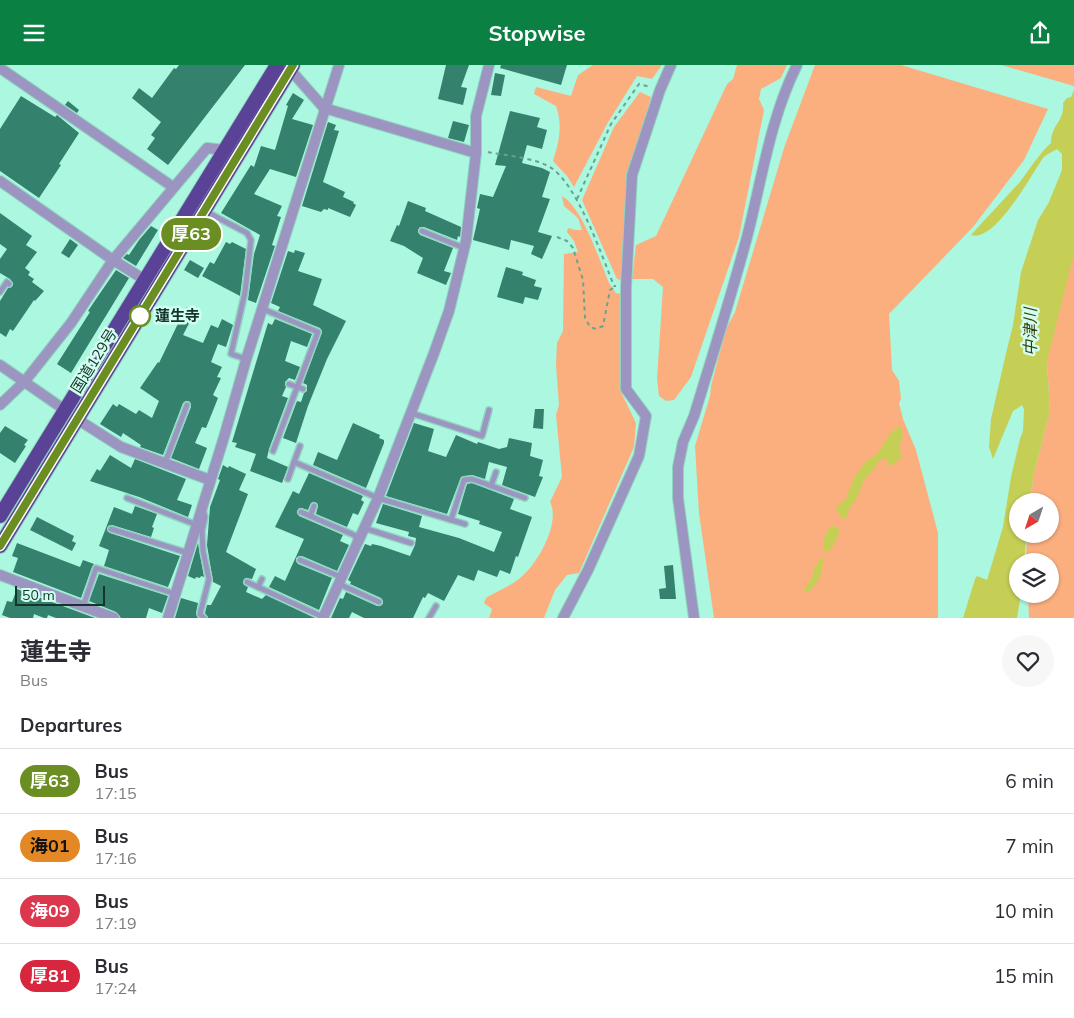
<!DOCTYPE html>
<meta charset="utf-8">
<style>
body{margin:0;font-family:Mulish,"Noto Sans JP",sans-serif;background:#f7f7f7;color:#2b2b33;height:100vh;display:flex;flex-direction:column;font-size:19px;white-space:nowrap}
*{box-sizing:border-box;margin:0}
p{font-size:16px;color:#7c7c81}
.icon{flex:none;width:28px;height:28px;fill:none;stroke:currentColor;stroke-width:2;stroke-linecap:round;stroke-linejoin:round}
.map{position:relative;height:553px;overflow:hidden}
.details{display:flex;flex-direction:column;background:#fff;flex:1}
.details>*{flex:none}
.badge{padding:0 10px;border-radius:16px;font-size:18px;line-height:32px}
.needle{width:32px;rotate:219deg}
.buttons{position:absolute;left:1009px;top:428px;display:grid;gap:10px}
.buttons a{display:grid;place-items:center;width:50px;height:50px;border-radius:50%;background:#fff;box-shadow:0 1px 4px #0004;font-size:25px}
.scale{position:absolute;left:15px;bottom:12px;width:90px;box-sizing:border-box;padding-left:5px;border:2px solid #15342c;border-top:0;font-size:14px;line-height:18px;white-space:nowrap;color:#15342c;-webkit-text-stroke:4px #d1feef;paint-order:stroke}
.map>.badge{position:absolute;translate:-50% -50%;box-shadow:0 0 0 2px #fff}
h2{padding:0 20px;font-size:19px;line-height:45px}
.round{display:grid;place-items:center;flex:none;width:52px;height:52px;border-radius:26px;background:#f7f7f7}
.summary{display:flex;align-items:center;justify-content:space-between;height:85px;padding:0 20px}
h1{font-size:24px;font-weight:700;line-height:38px}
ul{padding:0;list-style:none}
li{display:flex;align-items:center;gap:15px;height:65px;padding:0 20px;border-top:1px solid #e1e1e2}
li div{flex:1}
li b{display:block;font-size:19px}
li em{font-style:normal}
li .badge{min-width:55px;font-weight:700;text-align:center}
header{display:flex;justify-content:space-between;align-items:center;height:65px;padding:0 20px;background:#0b8043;color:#fff;font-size:22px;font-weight:700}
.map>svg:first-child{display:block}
</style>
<header><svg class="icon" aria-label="menu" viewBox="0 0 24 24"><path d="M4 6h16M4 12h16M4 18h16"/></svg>Stopwise<svg class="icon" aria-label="share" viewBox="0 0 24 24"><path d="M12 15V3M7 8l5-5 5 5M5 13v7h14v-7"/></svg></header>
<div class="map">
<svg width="1074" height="553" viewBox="0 0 1074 553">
<rect width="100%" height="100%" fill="#abf7e0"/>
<g fill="#fcaf7e">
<path d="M593,0H662L652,14L637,11L607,59L574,122L567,111L553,96C559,77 563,61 556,41L534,29L536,22L571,31L578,10Z"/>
<path d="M737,0H787L781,13L761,24L759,34L764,45L739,172L691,312L674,335L666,336L659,331L657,314L663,222L653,214H632L636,180L656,171L727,19L733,14Z"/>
<path d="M815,0H901L1048,44L1024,95L973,162L889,249L892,305L899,316L901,334L899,338L903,354L916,385L938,468V553H714L699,448L695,381L710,331L711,321L726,264L735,247L785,80Z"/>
<path d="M1001,0H1074V21Z"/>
<path d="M640,27L651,32L629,112L621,215L617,214L582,135L614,62Z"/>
<path d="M1074,129V553H1029L1028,529H1050V496H1026L1027,469H1050V436H1030L1034,408L1050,346L1047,297Z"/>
<path d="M562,131C582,142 600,196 609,218L616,228L621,229V327L636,358L634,382L579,508L567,510L555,525L544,553H489L492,544L484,538L486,533C497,526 511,521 520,513C537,500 561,458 550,437L562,412L556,350L559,340L556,300L557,278L563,266L564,189L578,187L574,176L567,167L568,163L575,165H582L578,153L564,141Z"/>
</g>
<g fill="#c5cf55">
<path d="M1074,25V188L1047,297L1050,346L1034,408L1030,436H1018V469H1027L1024,496H1018V529H1021L1017,553H963L975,514L977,511L987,515L1003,462L1011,412L1020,374L1023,366L1024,344L1022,340L1013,346L993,394L989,382L991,354L1007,284L1013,260L1021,207L1038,155L1049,137L1062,105V89L1057,84C1053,87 1046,89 1043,93C1031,110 995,178 971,170C987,152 1003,136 1019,118C1030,104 1038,90 1051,78C1051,59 1065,57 1063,38L1067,33L1071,32Z"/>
<path d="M900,361C907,371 898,377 900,385C900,388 902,390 902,393L890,401L888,400V393L879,395L875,403L864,415L858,431L849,444L847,452L842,454L836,443L847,432L853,414L865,397L877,389L892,366Z"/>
<path d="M832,460L837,463L840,467L832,483L825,488C820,477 825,468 832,460Z"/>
<path d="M822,492L824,494L820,513L809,527H806L804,526L813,510V505Z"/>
</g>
<g fill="#34816d">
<path d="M179,0H245L168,100L147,84L155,73L151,70L161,57L132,33L139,23L152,33L174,3L176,4Z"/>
<path d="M446,0H469L461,22L467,23L463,40L438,34Z"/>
<path d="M501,0H567L561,20L500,3Z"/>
<path d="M495,8L505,10L501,31L491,30Z"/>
<path d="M293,28L304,35L292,54L313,60L296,112L270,104L254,129L282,141L277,151L281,152L272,180L275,181L256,238L248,235L254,189L260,170L221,148L251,100L254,102L261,81L275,85L288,41L286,40Z"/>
<path d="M21,31L55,52L57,50L79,68L59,99L61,100L39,133L0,106V64Z"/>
<path d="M68,36L79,45L77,48L65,40Z"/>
<path d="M510,46L540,53L537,62L547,65L542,84L527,80L522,98L542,103L550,107L542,132L550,134L538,167L552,171L542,194L531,189L534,181L511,175L509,185L473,175L480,144L477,143L480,129L493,132L506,101L495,100Z"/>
<path d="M453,56L469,60L464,77L448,73Z"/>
<path d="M328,57L336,60L334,65L339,66L323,117L345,127L343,132L354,137L353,138L356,140L350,152L328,143V145L324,144L321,147L302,141Z"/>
<path d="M408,136L426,143L425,146L461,162L460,172L458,171L457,175L424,162H420L418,165L420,170L453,183L444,206L451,208L446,220L417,208L423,193L404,181L390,176L397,160L399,161Z"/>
<path d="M0,148L32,171L26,180L37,187L25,203L30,207L28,210L34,214L32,217L44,226L35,236L34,235L13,266L10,264L6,272L0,268V236L8,223L12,222L13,218L10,214L0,208V194L7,184L0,179Z"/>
<path d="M151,161L158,165L136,201L123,193L127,189L129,190L139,175Z"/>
<path d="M70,174L78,180L69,193L61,188Z"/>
<path d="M226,177L230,179L232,177L246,184L240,231L202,211L210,197L214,199Z"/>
<path d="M295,185L305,188L298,206L322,214L313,240L346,256L327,294L308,341L296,378L283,373L297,336L301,337L304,328L307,326V320L303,318L322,267L320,263L278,246L280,242L271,238L288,186L294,188Z"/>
<path d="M190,195L204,203L198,213L184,205Z"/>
<path d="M506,202L523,207L522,210L536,215L534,221L542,223L538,235L525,232L523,239L497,232Z"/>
<path d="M116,205L129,213L71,308L57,299L90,247L88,246L94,237Z"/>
<path d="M186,242L195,247L183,270L203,278L211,260L218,263L222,254L233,260L226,282L218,279L211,297L222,302L217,312L221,313L213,330L218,333L206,363L202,362L195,378L207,383L199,404L171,393L191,342L189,336H186L183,338L163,390L140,382L141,380L123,368L121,372L100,359L113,339L117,342L119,339L136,349L139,345L152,353L159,336L140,323L158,297L159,298Z"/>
<path d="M275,254L312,269L307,282L291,276L285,296L300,302L295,315L289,313L285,317L286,322L282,331L288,333L269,384L267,393L288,402L282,418L250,406L256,389L235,382L237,378L232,377L268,258L272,260Z"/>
<path d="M535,344H544L543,364L533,363Z"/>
<path d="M353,358L380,370L379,373L384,375V378L366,423L313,400L318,387L337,395Z"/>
<path d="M414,358L434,364L428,386L446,392L456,370L477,379L478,377L499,384L507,382L509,373L532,378L530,391L543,395L539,411L543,412L535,432L502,420L507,402L489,397L485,414L472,410L461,412L447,449L386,431Z"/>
<path d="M5,361L28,375L24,380L26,381L15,398L0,388V368Z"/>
<path d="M110,390L131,403L135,394L186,414L177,435L192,440L188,452L139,432L90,416L97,404L100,406Z"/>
<path d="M223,400L228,403L229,401L246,409L239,425L248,429L226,487L256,504L252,514L246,513L243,516L244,520L248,522L246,527L262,534L266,530L315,553H208L205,548L207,540H211L221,521L213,517L207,480L210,442L220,415L218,414Z"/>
<path d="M309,408L363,431L361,435L364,437L358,450L353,448L347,462L316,449L318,441L315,437L311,438L308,445L301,443L297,446L299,451L343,470L340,476L349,480L337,506L302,491L296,493V496L298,499L332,513L319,545L269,522L275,511L285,516L304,474L275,462L293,426L299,429Z"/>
<path d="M472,418L514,434L510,444L532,452L518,492L516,491L510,509L500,505L497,512L478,505L474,516L458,510L444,536L428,528L425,533L423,532L413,553H364L352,547L349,553H331L340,533L343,534L346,527L377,541L383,539V536L381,533L350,519L351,517L348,515L365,479L371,481L372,479L381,481L410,491L415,480L416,473L408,471L409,467L376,458L383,439L422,451L419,462L459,473L494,487L502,467L479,459L480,456L458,449L467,419Z"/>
<path d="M135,441L157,449L152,462L154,463L151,472L112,460L108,461L107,465L110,468L180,491L168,522L104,501L109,485L99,481L114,442L132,449Z"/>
<path d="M37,452L74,471L72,476L76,478L72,486L30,465Z"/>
<path d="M17,478L80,502L83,495L94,499L92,502L81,533L13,507L18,493L12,491Z"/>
<path d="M198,478L204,512L201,511L200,513L196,512L195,514L188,511Z"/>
<path d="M673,500L676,534H660L659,524L666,523L664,501Z"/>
<path d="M99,509L168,531L162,548L149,543L146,553H121L116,547L89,536Z"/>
<path d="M17,524L95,553H56L48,550L47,553H44L34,549L33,553H10L2,550L7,536L12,537Z"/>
<path d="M181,533L198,538L196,548L198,553H175Z"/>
</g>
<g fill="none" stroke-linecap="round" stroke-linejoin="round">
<g stroke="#90d4c0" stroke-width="8">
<g id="service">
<path d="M205,146L247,168L251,175L245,227L231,289L246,294"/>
<path d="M422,166L464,183"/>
<path d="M0,227L7,217L9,219"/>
<path d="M263,244L318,267L273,386"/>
<path d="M289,319L303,324"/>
<path d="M411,348L482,371L489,345"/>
<path d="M300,381L294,397L378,433L465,459"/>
<path d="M165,398L187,340"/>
<path d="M288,414L294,397"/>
<path d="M491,421L496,407"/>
<path d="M127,433L197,460"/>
<path d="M203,445L205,452L202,466L203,486L209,514L200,549L204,553"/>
<path d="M301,447L354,470L358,475"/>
<path d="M310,451L314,441"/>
<path d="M451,455L464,415L472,414L525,433"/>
<path d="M364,463L411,478"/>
<path d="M111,464L188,488"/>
<path d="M300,495L341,512"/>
<path d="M247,517L323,552"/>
<path d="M339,519L379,537"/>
<path d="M258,522L262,514"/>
<path d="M83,542L96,503L175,529"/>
<path d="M429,553L436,541"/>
</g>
</g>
<g stroke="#90d4c0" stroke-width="12">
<g id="minor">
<path d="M287,1L324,43L476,88L466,176L449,246L434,288L378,433L323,553"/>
<path d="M0,3L173,122"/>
<path d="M476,88V51L489,0"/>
<path d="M0,116L113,195L145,215"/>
<path d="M0,300L65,345"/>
<path d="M0,340L25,316L71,258L113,195L207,83L225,85"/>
<path d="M77,354L121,382L210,415"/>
<path d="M0,510L114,553"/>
<path d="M168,553L224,372L246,295L339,0"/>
<path d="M563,553L588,505L639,391L646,351L626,324V222L632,110L660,25L671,0"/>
<path d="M694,553L678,433V402L683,377L694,351C712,292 731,232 747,172C762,114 770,54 797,0"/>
</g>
</g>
<g stroke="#90d4c0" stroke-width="16">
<g id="trunk">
<path d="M0,451L277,0"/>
<path d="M0,481L293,0"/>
</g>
</g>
<g stroke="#6aa292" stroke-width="2" stroke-dasharray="4 4" stroke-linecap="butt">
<path d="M488,87C507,91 530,92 548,101C576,115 602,191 614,221H616"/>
<path d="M577,134L611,59L639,19L650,22"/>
<path d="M557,172L567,176L573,183L583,215L585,253L590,262L596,264L603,261L610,225L616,221"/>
</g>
<use href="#service" stroke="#9d95c1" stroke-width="5"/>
<use href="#minor" stroke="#9d95c1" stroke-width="10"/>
<use href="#trunk" stroke="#5a4297" stroke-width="14"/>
</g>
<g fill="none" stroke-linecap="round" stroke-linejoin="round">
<g stroke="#fff" stroke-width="11">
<path id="line" d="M0,481L293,0"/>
</g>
<use href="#line" stroke="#6b8e23" stroke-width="8"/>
</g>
<circle fill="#fff" stroke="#6b8e23" stroke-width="2.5" cx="140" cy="251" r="10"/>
<g text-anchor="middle" stroke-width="5" stroke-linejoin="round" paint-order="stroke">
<g font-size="15" font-weight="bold" fill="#15342c" stroke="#d1feef" text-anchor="start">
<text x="155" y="256">蓮生寺</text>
</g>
<g font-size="15" fill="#15342c" stroke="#d1feef">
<text transform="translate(94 296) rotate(-58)" y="5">国道129号</text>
</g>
<g font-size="16" font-style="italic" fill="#3b3e0b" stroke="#d1feef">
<text transform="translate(1030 267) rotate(-90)" y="6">中津川</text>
</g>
</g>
</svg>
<div class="buttons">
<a><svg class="needle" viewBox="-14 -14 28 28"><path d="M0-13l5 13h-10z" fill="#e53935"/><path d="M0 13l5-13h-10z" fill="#7c7c81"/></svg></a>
<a><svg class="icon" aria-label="layers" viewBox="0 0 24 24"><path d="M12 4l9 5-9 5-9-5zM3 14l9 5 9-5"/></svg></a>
</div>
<div class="scale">50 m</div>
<b class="badge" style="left:191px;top:169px;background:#6b8e23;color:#fff">厚63</b>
</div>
<section class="details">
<div class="summary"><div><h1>蓮生寺</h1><p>Bus</p></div><a class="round"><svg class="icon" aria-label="heart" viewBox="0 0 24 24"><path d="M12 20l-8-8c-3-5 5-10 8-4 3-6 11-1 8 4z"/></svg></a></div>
<h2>Departures</h2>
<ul>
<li><span class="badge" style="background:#6b8e23;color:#fff">厚63</span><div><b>Bus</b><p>17:15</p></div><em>6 min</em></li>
<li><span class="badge" style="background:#e48826;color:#111">海01</span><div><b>Bus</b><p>17:16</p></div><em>7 min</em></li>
<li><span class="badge" style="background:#db374d;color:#fff">海09</span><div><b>Bus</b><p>17:19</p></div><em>10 min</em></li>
<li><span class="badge" style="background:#d7263d;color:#fff">厚81</span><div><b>Bus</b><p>17:24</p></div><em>15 min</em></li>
</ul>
</section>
